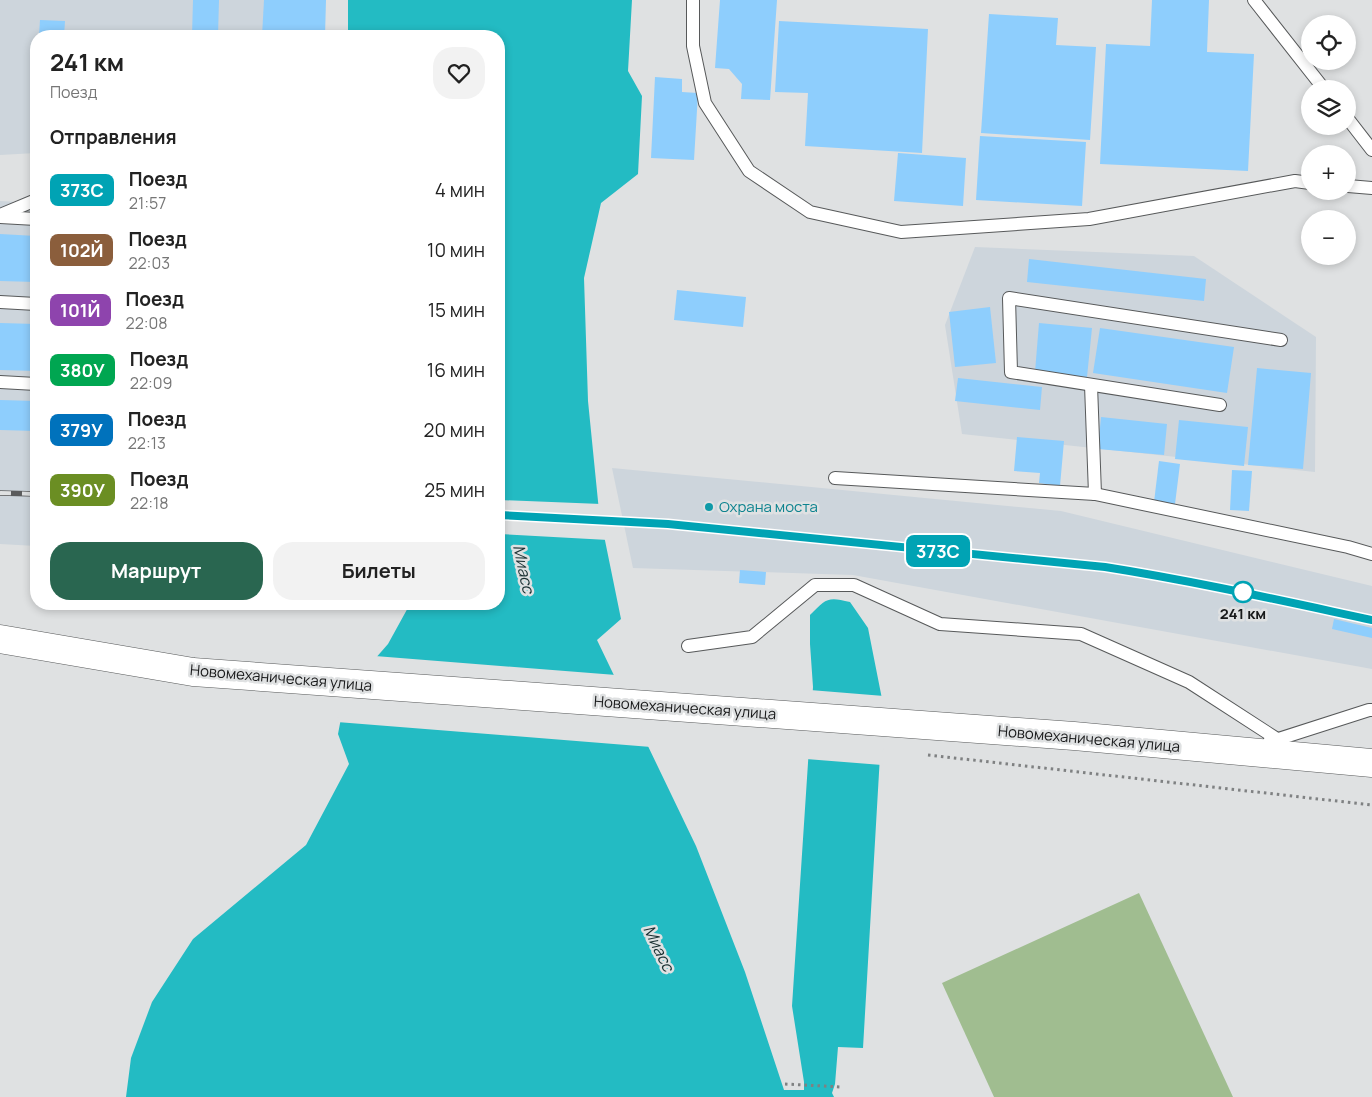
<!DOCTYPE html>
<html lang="ru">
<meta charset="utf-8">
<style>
body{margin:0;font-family:Manrope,sans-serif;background:#f2f2f2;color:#222;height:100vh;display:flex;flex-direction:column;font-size:19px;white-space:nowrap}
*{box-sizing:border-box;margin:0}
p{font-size:16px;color:#767676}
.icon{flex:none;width:28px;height:28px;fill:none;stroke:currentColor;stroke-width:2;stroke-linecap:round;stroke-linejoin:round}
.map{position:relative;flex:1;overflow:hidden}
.side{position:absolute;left:30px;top:30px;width:475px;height:580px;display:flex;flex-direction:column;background:#fff;border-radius:20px;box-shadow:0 2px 8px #0003}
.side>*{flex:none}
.badge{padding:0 10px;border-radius:8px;font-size:18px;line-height:32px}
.buttons{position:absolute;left:1301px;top:15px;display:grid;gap:10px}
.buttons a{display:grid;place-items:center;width:55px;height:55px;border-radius:50%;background:#fff;box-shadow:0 2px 8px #0003;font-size:25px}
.map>.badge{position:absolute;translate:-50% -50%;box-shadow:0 0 0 2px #fff}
h2{padding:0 20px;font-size:19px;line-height:45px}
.round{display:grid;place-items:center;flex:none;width:52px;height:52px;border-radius:20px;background:#f2f2f2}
.summary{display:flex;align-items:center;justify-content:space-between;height:85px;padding:0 20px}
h1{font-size:24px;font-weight:700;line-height:38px}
.primary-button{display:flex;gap:10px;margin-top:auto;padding:10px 20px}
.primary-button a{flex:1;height:58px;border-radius:20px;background:#296650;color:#fff;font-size:20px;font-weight:700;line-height:58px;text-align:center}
.primary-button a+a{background:#f2f2f2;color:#222}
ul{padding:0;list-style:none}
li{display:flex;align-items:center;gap:15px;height:60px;padding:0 20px}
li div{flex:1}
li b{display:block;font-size:19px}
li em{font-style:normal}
li .badge{min-width:55px;font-weight:700;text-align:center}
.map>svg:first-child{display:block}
</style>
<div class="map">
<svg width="1372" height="1097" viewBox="0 0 1372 1097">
<rect width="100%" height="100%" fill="#dfe1e2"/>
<g fill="#cdd5dc">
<path d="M0,0H309V36H36V153L0,155Z"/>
<path d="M0,201L36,203V546L0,544Z"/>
<path d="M975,247L1194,256L1316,337L1315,472L962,434L945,325Z"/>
<path d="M612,468L1061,511L1372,586V669L853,575L633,568Z"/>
</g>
<path fill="#a0bd90" d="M1139,893L1233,1097H994L942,983Z"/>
<path fill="#23bbc3" d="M348,0H632L628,71L642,96L638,174L601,203L584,278L588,401L599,511L621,619L597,640L696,846L745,972L784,1090H804V1082L792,1006L813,687L810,644V615C826,599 827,596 850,602L868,628L883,704L863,1048L838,1047L835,1084L832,1093L834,1097H126L131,1058L152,1002L193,939L306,845L349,764L338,734L346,692L388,644L410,604H499V36H348Z"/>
<g fill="#dfe1e2">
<path d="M499,500L601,504L608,540L499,534Z"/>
<path d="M375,656L616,675L651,747L337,722L344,691Z"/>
<path d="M810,690L884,696L886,704L882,765L806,759Z"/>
</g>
<g fill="#8ecefd">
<path d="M193,0H219L218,36H192Z"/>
<path d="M264,0H326L325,36H262Z"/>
<path d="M720,0H777L770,100L741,99L742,84L729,69L715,68Z"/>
<path d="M1152,0H1209L1207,52L1254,54L1248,171L1100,164L1106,44L1150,46Z"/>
<path d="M989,14L1058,18L1056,45L1096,47L1090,140L981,133Z"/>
<path d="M40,20L65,21L64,36H39Z"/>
<path d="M779,21L928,29L922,153L805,146L808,93L775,92Z"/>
<path d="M655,77L682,79V92L698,93L694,160L651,158Z"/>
<path d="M980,136L1086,142L1082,206L976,200Z"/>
<path d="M898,153L966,158L963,206L894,201Z"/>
<path d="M0,234L36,236V282L0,281Z"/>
<path d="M1029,259L1206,279L1204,301L1027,282Z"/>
<path d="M677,290L746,297L743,327L674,320Z"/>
<path d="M990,307L996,363L955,367L949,312Z"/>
<path d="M0,323L36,324V371L0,370Z"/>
<path d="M1039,323L1092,328L1087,377L1035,372Z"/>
<path d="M1100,328L1234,347L1227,393L1093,373Z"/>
<path d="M1257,368L1311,373L1303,469L1248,465Z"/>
<path d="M958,378L1042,387L1040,410L955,401Z"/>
<path d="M0,400L36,401V431L0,430Z"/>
<path d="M1101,417L1167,424L1164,455L1098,449Z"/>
<path d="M1179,420L1248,427L1244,466L1175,459Z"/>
<path d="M1017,437L1064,441L1060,486L1039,483L1040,473L1014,471Z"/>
<path d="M1159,461L1180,464L1175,504L1154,502Z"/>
<path d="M1232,470L1252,471L1249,511L1230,510Z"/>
<path d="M705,503H713V512L704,511Z"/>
<path d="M740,570L766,572L765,585L739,583Z"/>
<path d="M1334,619L1372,628V638L1332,629Z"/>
</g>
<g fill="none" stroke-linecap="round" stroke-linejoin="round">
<g stroke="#57595a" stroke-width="14">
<g id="service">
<path d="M693,0V46L705,103L749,171L810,212L901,232L1089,219L1295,181L1310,183"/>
<path d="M1254,0L1324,89"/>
<path d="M1348,119L1372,150"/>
<path d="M1348,186L1372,188"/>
<path d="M0,215L36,200"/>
<path d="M0,217L36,219"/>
<path d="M0,302L36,304"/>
<path d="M0,382L36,384"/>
<path d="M1091,385L1095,494"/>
<path d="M1220,405L1011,372L1009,298L1281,340"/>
<path d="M835,478L1095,494L1348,547L1372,554"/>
<path d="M688,646L752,637L815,585H854L940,624L1081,634L1189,682L1277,739"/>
<path d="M1269,742L1369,710H1372"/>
</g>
</g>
<g stroke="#57595a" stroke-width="29">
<path id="secondary" d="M0,639L193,672L1074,736L1372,763"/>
</g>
<g stroke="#7f8182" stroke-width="3" stroke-dasharray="2.5 4" stroke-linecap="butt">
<path d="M928,755L1372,805"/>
<path d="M785,1084L841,1087"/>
</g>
<use href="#service" stroke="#fff" stroke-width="12"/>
<use href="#secondary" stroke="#fff" stroke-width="28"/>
<g stroke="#5a5b5c" stroke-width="5.5">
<g id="rail">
<path d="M0,493L36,494"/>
<path d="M499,515L668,524L1105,567C1194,580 1283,601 1372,620"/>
</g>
</g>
<use href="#rail" stroke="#dfe1e2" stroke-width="4" stroke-dasharray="11" stroke-linecap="butt"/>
</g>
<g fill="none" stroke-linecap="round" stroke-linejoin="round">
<g stroke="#fff" stroke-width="11">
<path id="line" d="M499,515L668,524L1105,567C1194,581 1283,601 1372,620"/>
</g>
<use href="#line" stroke="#00a3b4" stroke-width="8"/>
</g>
<circle fill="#0f9aa8" stroke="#dfe1e2" stroke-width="2" cx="709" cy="507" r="5"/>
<circle fill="#fff" stroke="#00a3b4" stroke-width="2.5" cx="1243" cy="592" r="10"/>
<g text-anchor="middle" stroke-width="5" stroke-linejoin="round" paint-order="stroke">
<g font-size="15" fill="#0d838f" stroke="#dfe1e2" text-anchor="start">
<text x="719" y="512">Охрана моста</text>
</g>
<g font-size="15" font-weight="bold" fill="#18191a" stroke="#dfe1e2">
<text x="1243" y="619">241 км</text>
</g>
<g font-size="15" fill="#18191a" stroke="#dfe1e2">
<text transform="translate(281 678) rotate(5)" y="5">Новомеханическая улица</text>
<text transform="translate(685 708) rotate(4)" y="5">Новомеханическая улица</text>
<text transform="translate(1089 739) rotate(5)" y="5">Новомеханическая улица</text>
</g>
<g font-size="16" font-style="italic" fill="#182f31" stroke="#dfe1e2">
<text transform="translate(524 569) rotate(78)" y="6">Миасс</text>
<text transform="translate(659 948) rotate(64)" y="6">Миасс</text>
</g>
</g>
</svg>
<div class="buttons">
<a><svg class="icon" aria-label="locate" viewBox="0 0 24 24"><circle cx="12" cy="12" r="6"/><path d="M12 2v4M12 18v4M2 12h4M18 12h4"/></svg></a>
<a><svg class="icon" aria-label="layers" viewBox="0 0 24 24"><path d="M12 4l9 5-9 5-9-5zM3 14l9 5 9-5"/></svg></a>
<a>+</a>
<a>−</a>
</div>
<b class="badge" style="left:938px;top:551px;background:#00a3b4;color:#fff">373C</b>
<section class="side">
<div class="summary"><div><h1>241 км</h1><p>Поезд</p></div><a class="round"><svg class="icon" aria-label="heart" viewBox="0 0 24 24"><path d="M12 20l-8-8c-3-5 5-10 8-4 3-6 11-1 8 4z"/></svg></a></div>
<h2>Отправления</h2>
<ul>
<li><span class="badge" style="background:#00a3b4;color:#fff">373C</span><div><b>Поезд</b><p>21:57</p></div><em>4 мин</em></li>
<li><span class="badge" style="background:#8b5e3c;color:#fff">102Й</span><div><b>Поезд</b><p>22:03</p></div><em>10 мин</em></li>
<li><span class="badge" style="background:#8e44ad;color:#fff">101Й</span><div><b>Поезд</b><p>22:08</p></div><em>15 мин</em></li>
<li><span class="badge" style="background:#00a651;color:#fff">380У</span><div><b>Поезд</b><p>22:09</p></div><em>16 мин</em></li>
<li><span class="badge" style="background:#0072bc;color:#fff">379У</span><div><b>Поезд</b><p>22:13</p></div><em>20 мин</em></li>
<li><span class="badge" style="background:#6b8e23;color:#fff">390У</span><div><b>Поезд</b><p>22:18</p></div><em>25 мин</em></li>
</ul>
<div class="primary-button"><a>Маршрут</a><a>Билеты</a></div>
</section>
</div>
